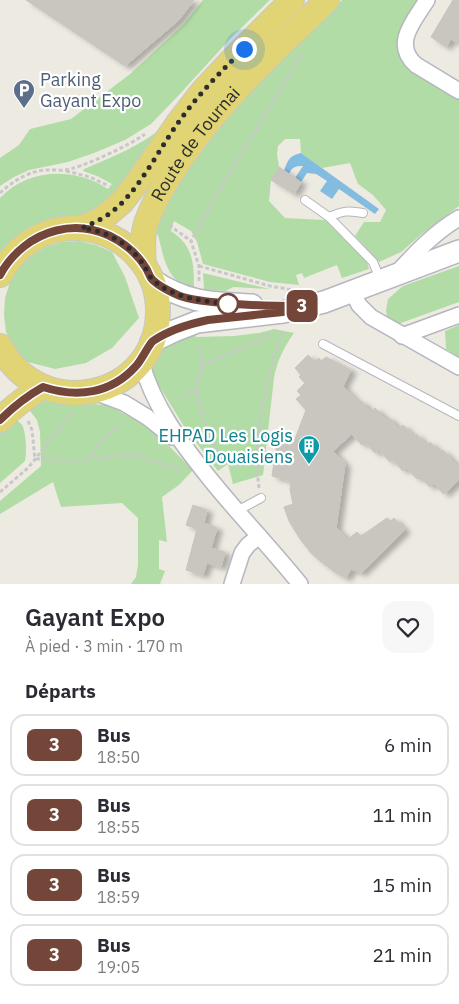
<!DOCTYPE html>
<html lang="fr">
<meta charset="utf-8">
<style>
body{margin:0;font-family:"IBM Plex Sans",sans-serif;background:#f7f7f7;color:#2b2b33;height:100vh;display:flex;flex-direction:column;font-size:19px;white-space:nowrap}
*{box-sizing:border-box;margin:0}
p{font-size:16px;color:#7c7c81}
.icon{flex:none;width:28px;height:28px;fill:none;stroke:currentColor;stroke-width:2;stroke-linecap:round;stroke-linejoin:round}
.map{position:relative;height:584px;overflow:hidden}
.sheet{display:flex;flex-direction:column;background:#fff;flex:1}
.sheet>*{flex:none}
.badge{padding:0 10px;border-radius:8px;font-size:18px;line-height:32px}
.you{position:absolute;width:25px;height:25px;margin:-12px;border:4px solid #fff;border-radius:50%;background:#1a73e8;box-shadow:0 0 0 8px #1a73e833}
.map>.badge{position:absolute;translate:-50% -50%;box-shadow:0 0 0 2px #fff}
h2{padding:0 25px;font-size:19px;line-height:45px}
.round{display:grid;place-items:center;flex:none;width:52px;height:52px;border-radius:15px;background:#f7f7f7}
.overview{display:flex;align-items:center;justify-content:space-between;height:85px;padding:0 25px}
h1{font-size:24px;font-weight:600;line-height:38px}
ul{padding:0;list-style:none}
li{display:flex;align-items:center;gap:15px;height:62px;margin:0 10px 8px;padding:0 15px;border:2px solid #e1e1e2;border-radius:15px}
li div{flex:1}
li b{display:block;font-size:19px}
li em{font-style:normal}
li .badge{min-width:55px;font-weight:700;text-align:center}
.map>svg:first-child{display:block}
</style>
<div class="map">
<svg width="459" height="584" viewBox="0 0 459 584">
<defs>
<filter id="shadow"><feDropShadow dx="5.5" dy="3" stdDeviation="2.5" flood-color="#0004"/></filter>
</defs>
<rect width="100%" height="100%" fill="#edeae2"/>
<g fill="#b2dca6">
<path d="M203,0H270L231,38L178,96L151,124L125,140L94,153L68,162L29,170L14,177L0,186V158L19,145L30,129L71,119L130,74L184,24Z"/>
<path d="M342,0H421L401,33L412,69L459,99V206L423,233L401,252L379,262L355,236L364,222H380L386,210L373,195L358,184L350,163L322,168L301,153L300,139H285L278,146L277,154L279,167L271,180L269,201L285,218L325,220L367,262L369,269L342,278L337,265L304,278L302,273L296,275L299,285L270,282L203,264L197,242L191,231L174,221L171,231C194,246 194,264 194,290C191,288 186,287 183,285C165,275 163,253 158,235L153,232L158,219L205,142L258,80Z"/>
<path d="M163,127L101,213L13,241L0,252V198C28,168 75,167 108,189L112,184L97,176L83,171L84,169C112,157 140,146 163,127Z"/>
<path d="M79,241L96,245L112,252L125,277L139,318L112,348L86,363L55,369L24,361L13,348L6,332L4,315L5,298L10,282L19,267L31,256L46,247L62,242Z"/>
<path d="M459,266V302L398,324L387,317L386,310L388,299L403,286Z"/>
<path d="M203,273L270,289L233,287L226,291L204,290Z"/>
<path d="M459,325V357L446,349L445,331Z"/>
<path d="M195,329L196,337L234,336L259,333L274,329L294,333C284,347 277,361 274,378L263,475L233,484L228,464L218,471L185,428L161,389L156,391L151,376L153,365L156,356L162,348Z"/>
<path d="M44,401L93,404L106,405L117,410L141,423L166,443L193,470L179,485L162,497L167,542L159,540V569L165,571L160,584H131L136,577L138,564V518L122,503L61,507L53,482L0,514V501L41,466L40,432L37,420L27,407L35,402Z"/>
<path d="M14,418C17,421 22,423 23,427C26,434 27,455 25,461L0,483V432Z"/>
</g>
<path fill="#83bce1" d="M301,153L379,209L375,214L339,189L332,199L320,191L327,181L316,174L307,173L301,182L295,178L303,166C295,166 292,167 289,174L284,171C288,160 289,156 301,153Z"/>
<g fill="#c9c6c0" stroke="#c8c5bc" filter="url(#shadow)">
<path d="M26,0H194L179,20L125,66Z"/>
<path d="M453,0H459V44L451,39L446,47L431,37Z"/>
<path d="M279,167L301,182L294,194L271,180Z"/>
<path d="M308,355L315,362L319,358L321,361L326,357L351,370L343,386L359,403L361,401L372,412L375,408L386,419L388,417L399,428L403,425L413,436L416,434L426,445L430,442L440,453L443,450L459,468V480L444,494L433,483L430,487L419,476L417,479L406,467L403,471L392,459L390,462L379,450L375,453L365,442L362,445L352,434L333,451L345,464L336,528L348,539L357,532L361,536L387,518L391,521L394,518L405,530L361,573L351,569L346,578L336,573L320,561L311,553L300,539L289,521L284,507L293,504L290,489L291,481L272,476L277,442L293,444L306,410L296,399L301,395L297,391L305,383L299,377L301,375L295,368Z"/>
<path d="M193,505L207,510L204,523L217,528L211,548L225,552L221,567L207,563L203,575L186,570L197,529L186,525Z"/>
</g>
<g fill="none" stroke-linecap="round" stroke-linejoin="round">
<g stroke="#b5b6bf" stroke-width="10">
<g id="lane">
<path d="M305,200L329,217L373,262L380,279"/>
<path d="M329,217C343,211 348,210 363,213"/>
<path d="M323,344L459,416"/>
<path d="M237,511L261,498"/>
</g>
</g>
<g stroke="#b5b6bf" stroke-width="18">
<g id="street">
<path d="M427,0C414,21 392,44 416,65L459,91"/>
<path d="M397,273C415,253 435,232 459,218"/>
<path d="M352,291L359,305L371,317L459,367"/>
<path d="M402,336L459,315"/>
<path d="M141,361C153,406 181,443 210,479C239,515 271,548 300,584"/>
<path d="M92,391L124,403L147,417L172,437"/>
<path d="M232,584L242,553L248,545L259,536"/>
</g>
</g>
<g stroke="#b5b6bf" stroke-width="24">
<g id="secondary">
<path d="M151,279C185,303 212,303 252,305"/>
<path d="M151,342L174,331L197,322L283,312L324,302L459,251"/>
</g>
</g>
<g stroke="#c8c8c8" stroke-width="26">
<g id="primary">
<path d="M82,228L103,218L122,202L139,180L178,123L202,92L231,61L292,0"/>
<path id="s1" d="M144,265C143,253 142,240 145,227C150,209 160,192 170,176C211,108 271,55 327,0"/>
<path d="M0,275C15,247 43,227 76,228C102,229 126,241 141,261C152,275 158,293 158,311C158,398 41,425 0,346"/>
<path d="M0,420C13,407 27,396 43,387"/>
</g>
</g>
<g stroke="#c8c8c8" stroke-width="3" stroke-dasharray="4 2.5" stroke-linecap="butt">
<path d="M66,171L90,177L109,186"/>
<path d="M0,193C13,181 30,170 48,170C53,169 59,171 64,170C80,169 132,144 145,134"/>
<path d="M169,225L191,241"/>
<path d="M199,266L270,286L293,290"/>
<path d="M199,281V266L191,241L226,179L302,54"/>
<path d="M202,366L274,333"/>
<path d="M196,387L202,415L220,459V467"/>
<path d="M185,397L196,387L202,366L200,348"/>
<path d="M28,421L32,430L35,459"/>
<path d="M36,459C46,459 81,463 88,459C94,455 97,446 102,440C106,434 115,430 121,425"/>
<path d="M87,459L134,455L184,471"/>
<path d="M259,488C252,434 266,380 283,330"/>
<path d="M0,492L28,468L68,418L76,412"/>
</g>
<use href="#lane" stroke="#fff" stroke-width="8"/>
<use href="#street" stroke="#fff" stroke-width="15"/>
<use href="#secondary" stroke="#fff" stroke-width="21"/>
<use href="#primary" stroke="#e0d474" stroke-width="24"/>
</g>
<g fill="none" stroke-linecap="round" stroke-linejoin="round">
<g stroke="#fff" stroke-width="11">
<path id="line" d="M0,275C25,229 83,212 126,246C134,252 141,260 146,268C148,271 149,275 151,278C157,286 171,292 180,296C195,301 210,302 225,303C252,306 278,306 305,306L283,312L208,320C189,324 169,330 153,341C149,344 141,361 136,366C111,394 77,398 43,387C27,396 13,407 0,420"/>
</g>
<use href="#line" stroke="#734639" stroke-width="8"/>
<path stroke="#2d2d2d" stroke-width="5" stroke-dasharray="0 9" d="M228,304H231C203,301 176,299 154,281C148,276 146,267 141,261C127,242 105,231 82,228C91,224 100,220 109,214C138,193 157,152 178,123C197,96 220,72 244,49"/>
</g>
<defs>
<g id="parking-pin" transform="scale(1.125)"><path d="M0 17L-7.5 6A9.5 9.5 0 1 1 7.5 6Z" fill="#5c6f8a" stroke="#fff"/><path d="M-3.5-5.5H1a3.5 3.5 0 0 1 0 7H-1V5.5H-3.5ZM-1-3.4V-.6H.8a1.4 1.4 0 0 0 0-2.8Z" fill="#fff"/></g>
<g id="building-pin" transform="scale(1.125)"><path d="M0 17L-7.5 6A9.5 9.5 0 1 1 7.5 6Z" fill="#0f9aa8" stroke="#fff"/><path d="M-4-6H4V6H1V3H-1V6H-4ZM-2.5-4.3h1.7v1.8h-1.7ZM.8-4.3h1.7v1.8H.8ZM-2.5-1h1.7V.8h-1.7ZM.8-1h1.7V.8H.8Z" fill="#fff"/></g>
</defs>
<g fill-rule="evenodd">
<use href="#parking-pin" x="24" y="90"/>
<use href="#building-pin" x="309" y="446"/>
</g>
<circle fill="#fff" stroke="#734639" stroke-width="2.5" cx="228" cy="304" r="10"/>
<g text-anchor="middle" stroke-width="4.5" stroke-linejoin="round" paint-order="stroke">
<g font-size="18" fill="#4e5e75" stroke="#fff" text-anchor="start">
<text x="40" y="86">Parking<tspan x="40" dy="21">Gayant Expo</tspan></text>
</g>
<g font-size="18" fill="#2d2d2d" stroke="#fff">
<text dy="6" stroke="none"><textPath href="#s1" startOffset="136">Route de Tournai</textPath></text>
</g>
<g font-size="18" fill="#0d838f" stroke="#fff" text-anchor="end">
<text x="293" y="442">EHPAD Les Logis<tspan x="293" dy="21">Douaisiens</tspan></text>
</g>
</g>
</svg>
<div class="you" style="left:244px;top:49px"></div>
<b class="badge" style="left:302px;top:306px;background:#734639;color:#fff">3</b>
</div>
<section class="sheet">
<div class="overview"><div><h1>Gayant Expo</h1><p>À pied · 3 min · 170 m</p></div><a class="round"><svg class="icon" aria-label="heart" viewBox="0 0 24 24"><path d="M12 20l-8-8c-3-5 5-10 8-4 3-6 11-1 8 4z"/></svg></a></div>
<h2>Départs</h2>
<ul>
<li><span class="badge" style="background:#734639;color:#fff">3</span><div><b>Bus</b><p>18:50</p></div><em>6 min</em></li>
<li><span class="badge" style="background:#734639;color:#fff">3</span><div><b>Bus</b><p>18:55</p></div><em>11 min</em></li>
<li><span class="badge" style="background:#734639;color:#fff">3</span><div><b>Bus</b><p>18:59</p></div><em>15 min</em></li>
<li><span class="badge" style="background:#734639;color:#fff">3</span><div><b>Bus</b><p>19:05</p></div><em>21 min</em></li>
</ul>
</section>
